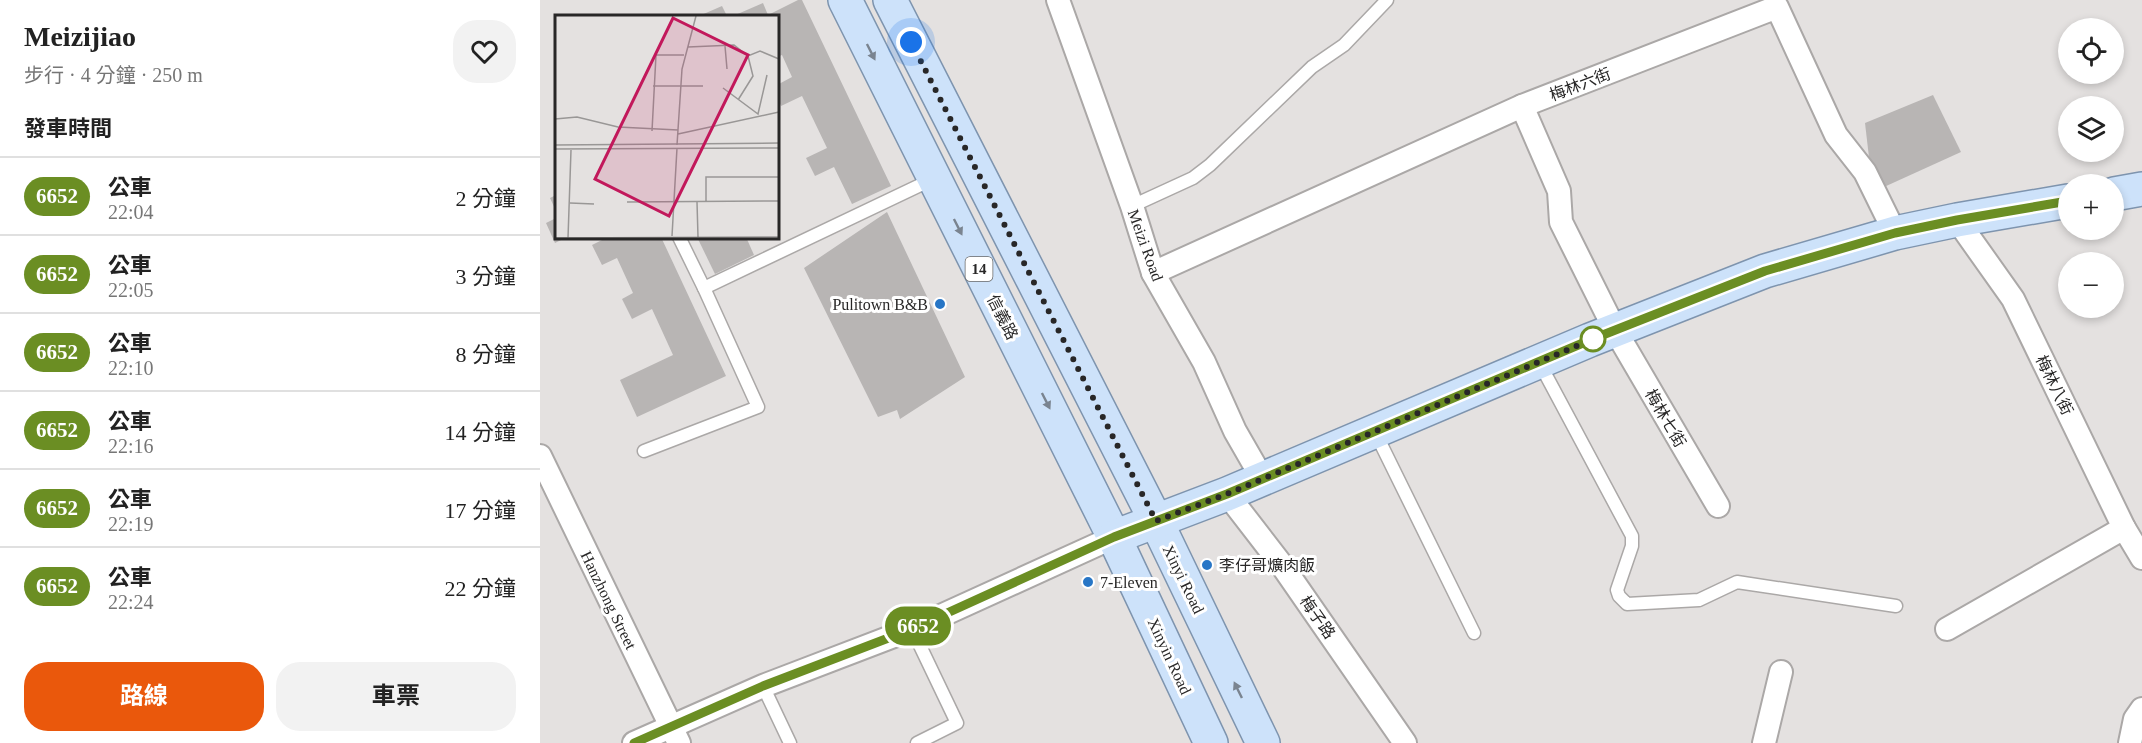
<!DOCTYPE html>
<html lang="zh-TW">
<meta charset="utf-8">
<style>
body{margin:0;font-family:"Times New Roman","Noto Sans TC",serif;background:#f2f2f2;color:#222;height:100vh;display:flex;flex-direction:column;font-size:22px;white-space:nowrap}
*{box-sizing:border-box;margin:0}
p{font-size:20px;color:#767676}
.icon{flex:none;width:33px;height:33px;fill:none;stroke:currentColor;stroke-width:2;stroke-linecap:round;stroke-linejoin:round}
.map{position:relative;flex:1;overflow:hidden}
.details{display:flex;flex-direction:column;background:#fff;width:540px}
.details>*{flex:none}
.badge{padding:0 12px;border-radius:20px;font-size:21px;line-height:39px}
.tools{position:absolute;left:1518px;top:18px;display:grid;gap:12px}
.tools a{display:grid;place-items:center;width:66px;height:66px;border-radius:50%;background:#fff;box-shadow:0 3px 9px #0003;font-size:30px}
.you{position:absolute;width:30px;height:30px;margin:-15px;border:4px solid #fff;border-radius:50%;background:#1a73e8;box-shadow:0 0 0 9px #1a73e833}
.map>.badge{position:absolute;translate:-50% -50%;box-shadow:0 0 0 3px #fff}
h2{padding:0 24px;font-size:22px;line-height:54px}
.round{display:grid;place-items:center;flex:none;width:63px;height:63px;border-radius:24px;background:#f2f2f2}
.overview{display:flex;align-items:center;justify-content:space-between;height:102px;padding:0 24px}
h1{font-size:28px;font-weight:700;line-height:45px}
.action{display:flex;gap:12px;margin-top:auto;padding:12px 24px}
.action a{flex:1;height:69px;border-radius:24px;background:#ea580c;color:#fff;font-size:24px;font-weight:700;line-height:69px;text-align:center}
.action a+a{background:#f2f2f2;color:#222}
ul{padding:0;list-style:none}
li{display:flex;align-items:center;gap:18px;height:78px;padding:0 24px;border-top:2px solid #e0e0e0}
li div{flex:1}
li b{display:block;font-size:22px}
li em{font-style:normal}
li .badge{min-width:66px;font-weight:700;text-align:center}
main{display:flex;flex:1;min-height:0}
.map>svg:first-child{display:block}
</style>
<main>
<section class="details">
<div class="overview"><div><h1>Meizijiao</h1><p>步行 · 4 分鐘 · 250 m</p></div><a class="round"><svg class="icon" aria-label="heart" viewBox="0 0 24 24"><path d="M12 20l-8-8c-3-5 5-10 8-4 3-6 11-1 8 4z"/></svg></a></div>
<h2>發車時間</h2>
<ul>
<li><span class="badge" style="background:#6b8e23;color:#fff">6652</span><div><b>公車</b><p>22:04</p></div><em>2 分鐘</em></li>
<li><span class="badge" style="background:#6b8e23;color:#fff">6652</span><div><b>公車</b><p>22:05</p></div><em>3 分鐘</em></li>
<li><span class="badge" style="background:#6b8e23;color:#fff">6652</span><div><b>公車</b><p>22:10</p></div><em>8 分鐘</em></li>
<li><span class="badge" style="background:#6b8e23;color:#fff">6652</span><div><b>公車</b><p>22:16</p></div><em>14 分鐘</em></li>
<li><span class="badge" style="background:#6b8e23;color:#fff">6652</span><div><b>公車</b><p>22:19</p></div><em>17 分鐘</em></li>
<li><span class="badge" style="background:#6b8e23;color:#fff">6652</span><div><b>公車</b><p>22:24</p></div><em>22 分鐘</em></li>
</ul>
<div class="action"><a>路線</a><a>車票</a></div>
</section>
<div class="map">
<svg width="1602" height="743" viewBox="0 0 1602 743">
<rect width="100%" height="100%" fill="#e4e1e0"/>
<g fill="#b8b5b4">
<path d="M258,0H262L351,186L312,204L294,167L275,176L266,158L287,148L262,96L241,106L237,97V85L252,77L242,55L237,57V16H193L223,3L228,15Z"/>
<path d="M182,6L187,16H159Z"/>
<path d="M1393,95L1421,152L1333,192L1325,123Z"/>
<path d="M16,195V211L10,198Z"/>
<path d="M347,212L425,377L360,419L357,410L338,417L264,268Z"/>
<path d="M16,218V237H27L15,243L6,223Z"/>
<path d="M68,237H121L186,376L97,417L80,380L133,355L112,309L92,319L82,299L93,293L77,258L62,265L52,245Z"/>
<path d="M157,237H206L214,255L175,274Z"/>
</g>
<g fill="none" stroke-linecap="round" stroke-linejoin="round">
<g stroke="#aba8a7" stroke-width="15">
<g id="lane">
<path d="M592,206L653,178L670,165L772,67L804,45L847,0"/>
<path d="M164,288L393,179"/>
<path d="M1000,364L1092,536V546L1077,590L1079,596L1087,604L1159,600L1197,582L1356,606"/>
<path d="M835,432L934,633"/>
<path d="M104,451L218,407L164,288L139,237"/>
<path d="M372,629L417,723L377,743"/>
<path d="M223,686L250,743"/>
</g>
</g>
<g stroke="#aba8a7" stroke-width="26">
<g id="street">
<path d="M518,0L592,206L613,273L664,362L695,431L722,478"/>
<path d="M982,106L1019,191L1021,222L1075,330L1178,506"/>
<path d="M1417,220L1473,299L1584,528L1602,558"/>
<path d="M613,273L982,106L1237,7L1296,135L1325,172L1355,233"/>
<path d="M0,456L139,743"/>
<path d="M687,494L741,564L865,743"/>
<path d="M1407,629L1584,528"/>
<path d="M94,743L223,686L372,629L574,537"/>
<path d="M1224,743L1241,672"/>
<path d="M1590,743L1595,719L1602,709"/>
</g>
</g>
<g stroke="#7e94ae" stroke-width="36">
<g id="primary">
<path d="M305,0L574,537L671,743"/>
<path d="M350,0L616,521L723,743"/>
<path d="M1574,194L1602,189"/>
<path d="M574,537L687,494L1050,340L1225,271L1355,233L1417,220L1528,201"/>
</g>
</g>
<use href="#lane" stroke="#fff" stroke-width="12"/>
<use href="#street" stroke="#fff" stroke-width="22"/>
<use href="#primary" stroke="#cde2fa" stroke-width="33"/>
</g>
<defs><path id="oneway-solid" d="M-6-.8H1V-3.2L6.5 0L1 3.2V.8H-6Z" transform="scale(1.5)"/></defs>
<g fill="#7a8490">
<use href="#oneway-solid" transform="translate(331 52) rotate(63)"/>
<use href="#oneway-solid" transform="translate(418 227) rotate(63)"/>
<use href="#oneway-solid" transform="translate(506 401) rotate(63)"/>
<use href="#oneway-solid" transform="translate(698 690) rotate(-116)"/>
</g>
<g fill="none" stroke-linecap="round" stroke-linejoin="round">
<g stroke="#fff" stroke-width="14">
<path id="line" d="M94,743L223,686L372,629L574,537L687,494L1050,340L1225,271L1355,233L1417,220L1528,201"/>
</g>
<use href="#line" stroke="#6b8e23" stroke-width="9"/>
<path stroke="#282727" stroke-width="6" stroke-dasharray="0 10.8" d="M371,42L616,521L687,494L1053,339"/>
</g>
<g fill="#2876c6" stroke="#fff" stroke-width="2">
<circle cx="400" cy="304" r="6"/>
<circle cx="667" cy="565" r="6"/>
<circle cx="548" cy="582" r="6"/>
</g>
<circle fill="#fff" stroke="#6b8e23" stroke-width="3" cx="1053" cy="339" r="12"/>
<g text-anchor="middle" stroke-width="6" stroke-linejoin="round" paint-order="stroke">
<rect fill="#fff" stroke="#686868" stroke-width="1.5" x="425.5" y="257" width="27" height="24" rx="4.5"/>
<g font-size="15" font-weight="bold" fill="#282727">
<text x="439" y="274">14</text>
</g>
<g font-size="16" fill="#282727" stroke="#fff">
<text transform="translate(1040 84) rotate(-21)" y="6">梅林六街</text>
<text transform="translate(606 245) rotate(70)" y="6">Meizi Road</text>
<text transform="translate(463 317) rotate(63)" y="6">信義路</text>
<text transform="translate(1515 385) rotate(64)" y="6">梅林八街</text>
<text transform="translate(1126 418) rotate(60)" y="6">梅林七街</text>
<text transform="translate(644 579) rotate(64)" y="6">Xinyi Road</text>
<text transform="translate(69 600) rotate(64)" y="6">Hanzhong Street</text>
<text transform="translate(778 617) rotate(55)" y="6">梅子路</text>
<text transform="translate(630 656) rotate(65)" y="6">Xinyin Road</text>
</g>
<g font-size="16" fill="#282727" stroke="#fff" text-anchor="start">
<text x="388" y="310" text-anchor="end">Pulitown B&amp;B</text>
<text x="679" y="571">李仔哥爌肉飯</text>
<text x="560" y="588">7-Eleven</text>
</g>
</g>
<g transform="translate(15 15)">
<rect width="224" height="224" fill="#e4e1e0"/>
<path fill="none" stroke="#999796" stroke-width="1.5" d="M170,31L172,54M133,32L179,30L193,41L205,36L224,44M98,71H148M168,73L203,99L212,60M183,85L198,61L193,41M0,104L22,102L63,112L123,115M97,116L101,40H129M123,119L224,97M0,130L224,128M122,130L127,54L141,1M0,134L224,133M72,187L224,186M142,187L143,222M151,187V162H224M15,188L39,189M117,221L122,133M0,223L224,222M13,223L16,135"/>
<path fill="#c2185b" fill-opacity="0.15" stroke="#c2185b" stroke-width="3" d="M118,3L193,40L114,201L40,164Z"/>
<rect width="224" height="224" fill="none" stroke="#282727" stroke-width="3"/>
</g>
</svg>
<div class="tools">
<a><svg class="icon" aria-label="locate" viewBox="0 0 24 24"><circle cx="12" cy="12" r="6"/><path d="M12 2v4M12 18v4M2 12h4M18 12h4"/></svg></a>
<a><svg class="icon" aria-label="layers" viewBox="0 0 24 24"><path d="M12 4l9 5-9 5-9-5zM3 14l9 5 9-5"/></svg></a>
<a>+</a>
<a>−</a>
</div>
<div class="you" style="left:371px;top:42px"></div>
<b class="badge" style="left:378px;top:626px;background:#6b8e23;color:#fff">6652</b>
</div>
</main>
